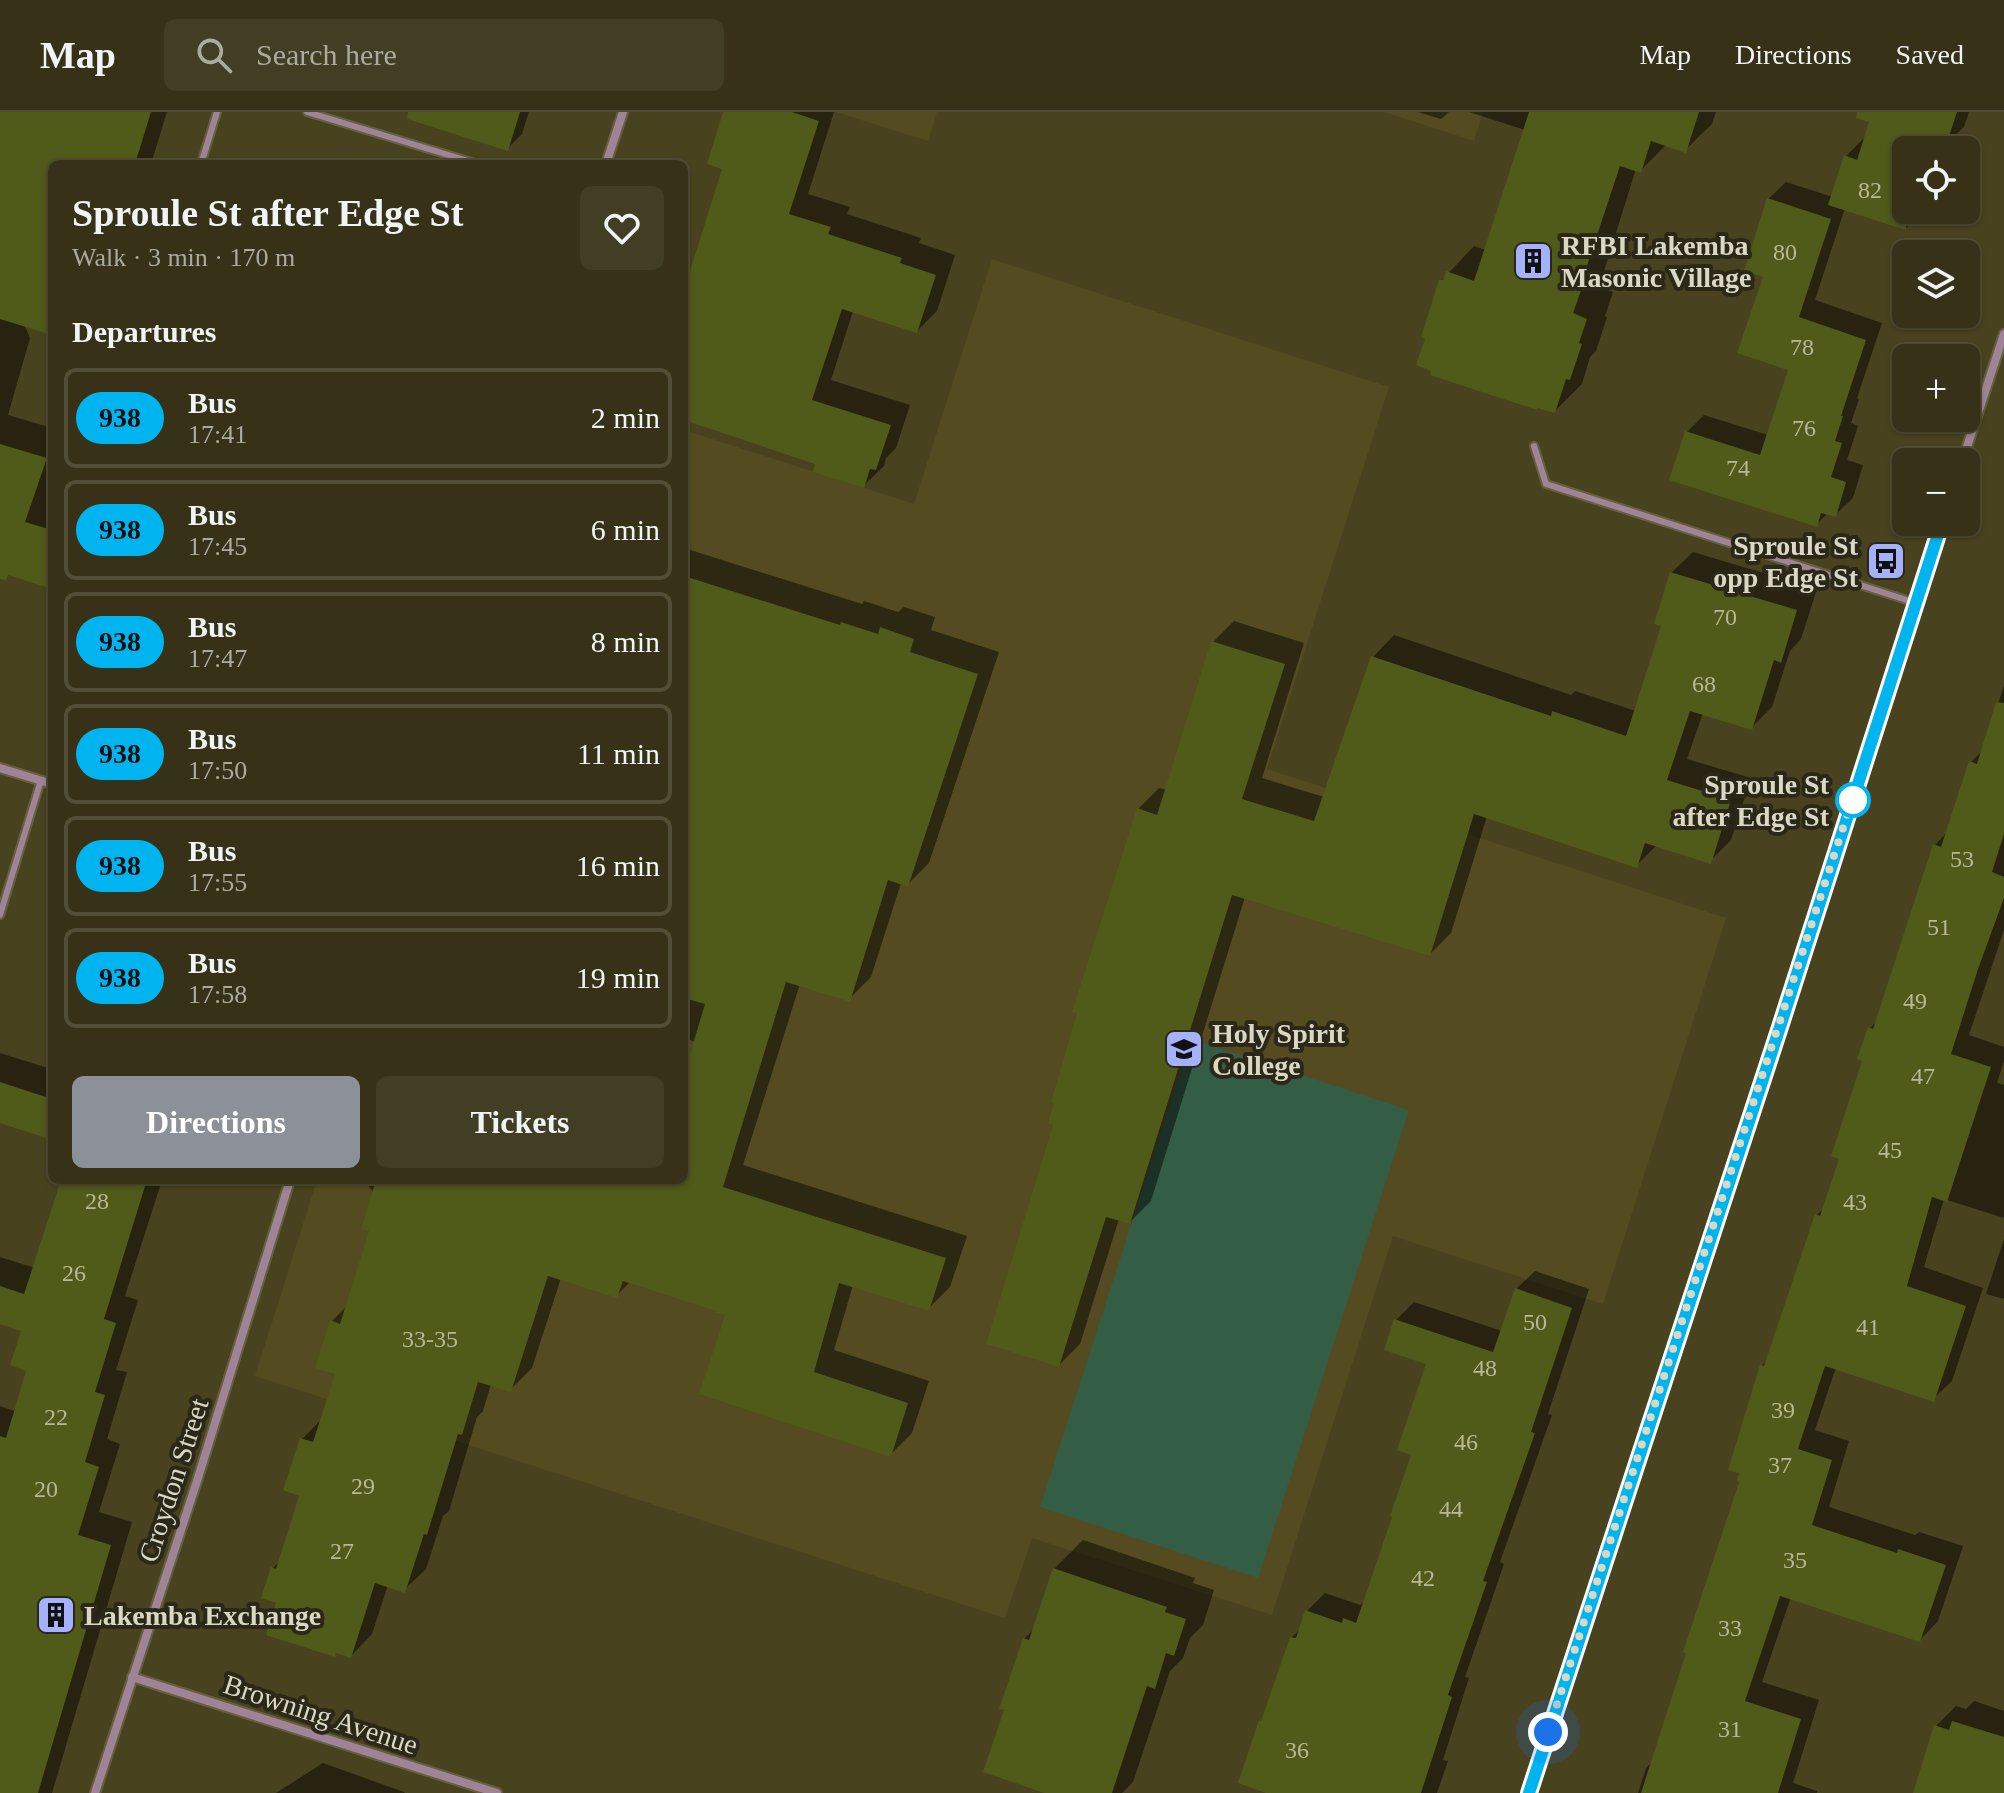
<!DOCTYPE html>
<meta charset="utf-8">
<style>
body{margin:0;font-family:Georgia,serif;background:#423e24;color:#f1f3f6;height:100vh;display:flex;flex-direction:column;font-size:30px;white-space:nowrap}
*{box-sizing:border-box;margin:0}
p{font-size:26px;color:#aaaaa1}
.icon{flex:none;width:44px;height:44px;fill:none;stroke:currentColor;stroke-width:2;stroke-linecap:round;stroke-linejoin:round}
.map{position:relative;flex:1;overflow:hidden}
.sheet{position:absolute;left:48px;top:48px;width:640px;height:1024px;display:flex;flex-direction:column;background:#373217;border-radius:12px;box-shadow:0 2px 6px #0004,0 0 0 2px #514d36}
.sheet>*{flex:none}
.badge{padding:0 16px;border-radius:26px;font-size:28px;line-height:52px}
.tools{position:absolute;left:1892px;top:24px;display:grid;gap:16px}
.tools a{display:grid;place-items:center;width:88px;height:88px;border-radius:12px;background:#373217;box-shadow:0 2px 6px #0004,0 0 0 2px #514d36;font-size:40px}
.you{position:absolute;width:40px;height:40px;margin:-20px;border:6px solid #fff;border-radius:50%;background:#1a73e8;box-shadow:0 0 0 12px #1a73e833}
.map>.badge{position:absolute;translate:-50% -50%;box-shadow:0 0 0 4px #fff}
h2{padding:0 24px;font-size:30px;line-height:72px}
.round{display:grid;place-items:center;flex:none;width:84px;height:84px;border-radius:12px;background:#423e24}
.summary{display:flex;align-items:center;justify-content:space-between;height:136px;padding:0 24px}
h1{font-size:38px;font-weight:800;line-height:60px}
.cta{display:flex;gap:16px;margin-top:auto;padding:16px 24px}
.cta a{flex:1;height:92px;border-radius:12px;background:#8c9099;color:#fff;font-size:32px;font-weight:800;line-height:92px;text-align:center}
.cta a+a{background:#423e24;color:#f1f3f6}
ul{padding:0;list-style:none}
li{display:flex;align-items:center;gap:24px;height:100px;margin:0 16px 12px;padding:0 8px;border:4px solid #514d36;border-radius:12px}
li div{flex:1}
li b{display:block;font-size:30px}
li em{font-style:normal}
li .badge{min-width:88px;font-weight:700;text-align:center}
header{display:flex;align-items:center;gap:48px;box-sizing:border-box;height:112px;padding:0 40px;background:#373217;border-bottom:2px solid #514d36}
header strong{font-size:38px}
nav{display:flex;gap:44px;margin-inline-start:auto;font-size:28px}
.search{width:560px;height:72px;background:#423e24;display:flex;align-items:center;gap:20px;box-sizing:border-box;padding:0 28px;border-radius:12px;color:#aaaaa1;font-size:30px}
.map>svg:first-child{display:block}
</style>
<header>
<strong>Map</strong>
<div class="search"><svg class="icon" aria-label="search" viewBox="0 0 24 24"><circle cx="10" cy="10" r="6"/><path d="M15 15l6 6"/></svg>Search here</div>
<nav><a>Map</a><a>Directions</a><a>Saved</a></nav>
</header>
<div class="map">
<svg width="2004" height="1681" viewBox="0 0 2004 1681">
<rect width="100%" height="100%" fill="#49421f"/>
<g fill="#544b20">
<path d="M836,0H937L928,29Z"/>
<path d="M1384,0H1483L1474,29Z"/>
<path d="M992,147L1389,275L1267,657L1726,806L1603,1192L1393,1124L1272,1503L1032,1426L1005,1506L255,1264L317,1068H684V318L914,392Z"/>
</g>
<path fill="#345d46" d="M1191,927L1409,998L1258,1466L1040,1395Z"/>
<g fill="#0007">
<path d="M0,0H167L151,52H52V221L24,212L30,226L8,303L52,316V375L48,386L52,387V455L0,458Z"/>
<path d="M438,0H529L522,22L507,37Z"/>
<path d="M725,0H834L808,82L850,95L847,102L921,126L919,131L955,143L937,199L917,219L853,199L831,268L910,293L896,336L886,346L884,354L863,374L818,351L692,309L688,312L684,311V169L691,162L725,56Z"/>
<path d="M1418,0H1449L1441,7Z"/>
<path d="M1469,0H1716L1712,12L1685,38L1667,32L1640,59L1636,57L1599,175L1613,180L1605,204L1607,205L1596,239L1590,245L1582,272L1555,299L1441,169L1474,134L1486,138L1525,18Z"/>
<path d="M1875,0H1969L1964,15L1944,33L1942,38H1906V98H1923L1906,116L1845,96L1815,188L1882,211L1857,286L1859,287L1851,311L1858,314L1847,348L1863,353L1853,386L1835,403L1828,401L1816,413L1687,320L1704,303L1768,323L1790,257L1768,87L1786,70L1833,85L1846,44L1865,25Z"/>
<path d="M684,436L862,492L864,489L898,500L904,495L935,505L931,518L999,540L929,751L907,773L901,771L871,865L849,887L800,872L743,1053L967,1124L950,1175L928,1197L853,1173L834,1238L929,1269L912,1321L890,1343L727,1202L631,1169L617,1183L561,1166L532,1256L510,1278L491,1272L483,1299L477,1305L449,1399L443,1404L426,1457L404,1478L388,1473L372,1522L351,1544L338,1539L335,1543L278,1490L273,1456L281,1448L302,1382V1327L323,1306L337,1261L332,1209L348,1193L372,1118L374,1081L364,1068H684V969L696,930L684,926Z"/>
<path d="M1693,440L1817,477L1801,527L1790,539L1772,595L1751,616L1703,601L1687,647L1751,666L1731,728L1710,749L1657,733L1636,754L1487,704L1451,821L1430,842L1245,785L1151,1089L1130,1110L1119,1107L1080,1232L1059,1253L1055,1012L1138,697L1159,676L1167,678L1213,530L1234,509L1304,531L1262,666L1324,685L1373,545L1394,523L1571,583L1575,579L1636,599L1664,512L1671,461Z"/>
<path d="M52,542V560L47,558Z"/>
<path d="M2004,573V818L1969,923L2004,935V949L1997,971L2004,973V1106L1944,1087L1924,1155L1983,1176L1952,1269L1933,1287L1836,1255L1815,1318L1849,1329L1829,1395L1915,1423L1919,1420L1963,1434L1938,1509L1920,1528L1791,1485L1762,1570L1819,1588L1793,1671L1817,1679V1681H1638L1646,1656L1654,1648L1742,1368L1762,1254L1769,1246L1817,1103L1825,1095L1841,1046L1865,948L1870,916L1877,909L1935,733L1948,719L1971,650L1984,637Z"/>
<path d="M0,941L48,956L52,952V1027L0,1009Z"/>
<path d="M63,1068H162L125,1184L138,1188L116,1258L127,1260L107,1327L120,1332L99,1400L132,1410L52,1681H0V1294L14,1299L29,1257L24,1217L0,1210V1145L35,1156Z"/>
<path d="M2004,1127V1187L1986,1182Z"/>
<path d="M1535,1159L1589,1177L1548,1302L1552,1303L1500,1450L1504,1452L1465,1565L1469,1566L1443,1648L1448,1649L1437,1681H1272L1291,1526L1301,1516L1306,1500L1325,1481L1360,1493L1365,1490L1414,1341L1429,1251L1396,1208L1414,1190L1502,1219L1516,1177Z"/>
<path d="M1083,1428L1195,1466L1193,1471L1214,1478L1203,1513L1190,1526L1183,1546L1170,1559L1133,1670L1122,1681H1051L1006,1597L1024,1527L1034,1517L1054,1457Z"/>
<path d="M1974,1589L2004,1599V1681H1936V1614L1956,1594L1966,1597Z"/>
<path d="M323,1651L404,1680L405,1681H276Z"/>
</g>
<g fill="#505a19">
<path d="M0,0H151L135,52H52V223L0,207Z"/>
<path d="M408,0H520L508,39L407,7Z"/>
<path d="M723,0H792L819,9L789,102L831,115L828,122L902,146L900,151L936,163L917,221L842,197L812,288L891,313L876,358L870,357L864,376L813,360L815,352L684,308V178L722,57L707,52Z"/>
<path d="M1529,0H1699L1686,41L1651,29L1641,61L1620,54L1581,172L1583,173L1573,201L1587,207L1579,231L1582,232L1570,268L1566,267L1555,301L1538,296L1537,298L1430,263L1431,259L1416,253L1425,227L1421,225L1439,168H1443L1446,159L1474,169Z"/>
<path d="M1857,0H1957L1945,36L1906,23V118L1828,93L1844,43L1857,48L1869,10L1856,6Z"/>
<path d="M1767,86L1831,107L1799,205L1866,228L1841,304H1843L1835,329L1842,331L1831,365L1846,370L1836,405L1821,401L1817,415L1669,368L1685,319L1760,343L1788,258L1737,241L1763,165L1744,159Z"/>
<path d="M0,332L47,346L25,410L52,418V477L8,463L6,468L0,467Z"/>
<path d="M1670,460L1797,498L1781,551L1774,548L1752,618L1690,599L1667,668L1731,688L1711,752L1645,731L1637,756L1474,702L1430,844L1232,783L1130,1112L1106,1105L1059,1255L986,1232L1053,1013L1048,1011L1054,991L1051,990L1077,901L1072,900L1137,696L1157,703L1211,529L1285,552L1242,687L1314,709L1371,544L1551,604L1552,599L1626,624L1661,514L1654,512Z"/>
<path d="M684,464L840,513L841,510L878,522L880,515L914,527L910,540L978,562L908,775L888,768L850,890L786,870L723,1075L946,1146L929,1199L839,1171L814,1260L908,1291L891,1345L699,1282L725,1203L715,1201L716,1199L623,1169L617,1186L548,1164L511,1280L478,1270L462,1323L458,1322L427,1423L424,1422L405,1481L375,1471L351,1546L336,1541L335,1545L266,1523L276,1491L261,1486L271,1455L276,1457L299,1384L283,1378L300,1326L313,1330L335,1262L315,1256L330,1208L340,1212L369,1119L361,1117L376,1068H684V962L705,892L684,886Z"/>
<path d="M1996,590L2004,591V722L1992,760L2004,765V786L1978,857L1951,942L1991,955L1947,1090L1932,1085L1907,1174L1966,1194L1934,1290L1825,1254L1798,1337L1832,1348L1812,1413L1897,1441L1898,1437L1946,1453L1920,1530L1780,1484L1745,1589L1801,1607L1778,1681H1641L1686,1541L1683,1540L1739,1370L1737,1369L1739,1361L1728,1358L1760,1253L1764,1254L1815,1102L1820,1104L1839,1047L1831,1044L1862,949L1857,947L1868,915L1873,917L1933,732L1941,735L1969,649L1977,652Z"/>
<path d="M0,970L52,987V1028L0,1011Z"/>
<path d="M61,1068H126L145,1074L104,1207L116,1211L95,1280L105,1283L85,1350L99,1355L78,1423L111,1433L38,1681H0V1324L6,1326L26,1259L10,1253L21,1219L0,1212V1174L24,1182Z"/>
<path d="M1515,1176L1572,1196L1531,1320L1535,1321L1483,1469L1487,1470L1448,1583L1452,1585L1421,1681H1266L1238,1671L1259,1608L1261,1609L1290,1525L1296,1526L1305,1498L1342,1511L1343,1506L1356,1511L1392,1405L1390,1404L1411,1343L1397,1338L1426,1252L1384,1238L1394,1207L1493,1240Z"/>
<path d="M1053,1456L1167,1495L1165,1500L1186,1507L1174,1544L1166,1541L1155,1577L1147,1574L1112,1681H1044L983,1660L1004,1598L999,1597L1023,1526L1029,1528Z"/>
<path d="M1952,1609L2004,1625V1681H1913L1934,1613L1949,1618Z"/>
</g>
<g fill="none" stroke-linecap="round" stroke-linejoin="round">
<g stroke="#666040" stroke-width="10">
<g id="service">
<path d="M307,0L478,52"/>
<path d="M201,52L217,0"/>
<path d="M1534,334L1546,372L1916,491"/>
<path d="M0,803L41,668"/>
</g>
</g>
<g stroke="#666040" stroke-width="12">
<g id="minor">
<path d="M606,52L623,0"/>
<path d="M1962,350L2004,222"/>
<path d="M0,656L52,672"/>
<path d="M132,1565L497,1681"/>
<path d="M95,1681L198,1366L290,1068"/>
<path d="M1529,1681L1780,915L1942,410"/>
</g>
</g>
<use href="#service" stroke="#9e8496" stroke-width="6"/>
<use href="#minor" stroke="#9e8496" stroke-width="8"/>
</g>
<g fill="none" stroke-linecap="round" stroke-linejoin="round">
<g stroke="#fff" stroke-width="18">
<path id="line" d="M1529,1681L1780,915L1942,410"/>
</g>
<use href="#line" stroke="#00b5ef" stroke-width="12"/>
<path stroke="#dad7c3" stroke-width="8" stroke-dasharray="0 14.4" d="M1548,1620L1857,673L1853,688"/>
</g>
<defs>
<g id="building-square" transform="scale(2)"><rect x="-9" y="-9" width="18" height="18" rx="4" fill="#a6b1fc" stroke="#2c2819"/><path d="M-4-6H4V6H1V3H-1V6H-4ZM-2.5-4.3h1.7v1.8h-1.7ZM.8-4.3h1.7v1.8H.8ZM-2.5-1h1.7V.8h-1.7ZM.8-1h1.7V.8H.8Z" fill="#111"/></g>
<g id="bus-square" transform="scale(2)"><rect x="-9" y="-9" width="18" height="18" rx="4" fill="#a6b1fc" stroke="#2c2819"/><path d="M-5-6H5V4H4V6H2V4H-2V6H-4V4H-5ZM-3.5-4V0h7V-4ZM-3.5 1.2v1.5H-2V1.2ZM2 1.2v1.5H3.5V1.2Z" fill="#111"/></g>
<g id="school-square" transform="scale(2)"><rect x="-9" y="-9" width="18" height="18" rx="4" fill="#a6b1fc" stroke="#2c2819"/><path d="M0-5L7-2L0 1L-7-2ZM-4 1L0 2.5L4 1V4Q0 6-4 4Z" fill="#111"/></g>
</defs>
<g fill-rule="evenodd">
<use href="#building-square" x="1533" y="149"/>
<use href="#bus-square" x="1886" y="449"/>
<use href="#school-square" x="1184" y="937"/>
<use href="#building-square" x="56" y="1503"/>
</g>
<circle fill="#fff" stroke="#00b5ef" stroke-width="4" cx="1853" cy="688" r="16"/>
<g text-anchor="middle" stroke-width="8" stroke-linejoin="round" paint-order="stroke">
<g font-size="24" fill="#b8b898">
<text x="1870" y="86">82</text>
<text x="1785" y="148">80</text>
<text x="1802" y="243">78</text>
<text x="1804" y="324">76</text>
<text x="1738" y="364">74</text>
<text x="1725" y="513">70</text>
<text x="1704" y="580">68</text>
<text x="1962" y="755">53</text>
<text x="1939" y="823">51</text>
<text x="1915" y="897">49</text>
<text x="1923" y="972">47</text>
<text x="1890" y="1046">45</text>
<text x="97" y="1097">28</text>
<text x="1855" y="1098">43</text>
<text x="74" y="1169">26</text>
<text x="1535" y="1218">50</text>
<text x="1868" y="1223">41</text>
<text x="430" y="1235">33-35</text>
<text x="1485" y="1264">48</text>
<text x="1783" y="1306">39</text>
<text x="56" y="1313">22</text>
<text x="1466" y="1338">46</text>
<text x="1780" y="1361">37</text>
<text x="363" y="1382">29</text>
<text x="46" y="1385">20</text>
<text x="1451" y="1405">44</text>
<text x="342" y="1447">27</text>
<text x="1795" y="1456">35</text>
<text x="1423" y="1474">42</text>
<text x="1730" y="1524">33</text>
<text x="1730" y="1625">31</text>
<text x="1297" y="1646">36</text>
</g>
<g font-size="28" font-weight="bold" fill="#dad7c3" stroke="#2c2819" text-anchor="start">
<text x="1561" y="143">RFBI Lakemba<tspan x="1561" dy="32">Masonic Village</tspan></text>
<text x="1858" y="443" text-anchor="end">Sproule St<tspan x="1858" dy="32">opp Edge St</tspan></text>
<text x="1212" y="931">Holy Spirit<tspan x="1212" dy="32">College</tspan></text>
<text x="84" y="1513">Lakemba Exchange</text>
</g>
<g font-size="28" font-weight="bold" fill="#dad7c3" stroke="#2c2819" text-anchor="end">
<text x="1829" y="682">Sproule St<tspan x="1829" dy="32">after Edge St</tspan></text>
</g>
<g font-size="28" fill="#dad7c3" stroke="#2c2819">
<text transform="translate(173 1368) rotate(-72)" y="10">Croydon Street</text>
<text transform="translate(321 1602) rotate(18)" y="10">Browning Avenue</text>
</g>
</g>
</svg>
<div class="tools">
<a><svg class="icon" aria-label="locate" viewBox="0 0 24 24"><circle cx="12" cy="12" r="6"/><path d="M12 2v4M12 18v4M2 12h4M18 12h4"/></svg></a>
<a><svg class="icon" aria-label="layers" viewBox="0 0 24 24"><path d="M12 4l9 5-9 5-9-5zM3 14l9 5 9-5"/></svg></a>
<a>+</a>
<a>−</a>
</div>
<div class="you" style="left:1548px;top:1620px"></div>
<section class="sheet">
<div class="summary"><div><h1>Sproule St after Edge St</h1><p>Walk · 3 min · 170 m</p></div><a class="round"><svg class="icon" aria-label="heart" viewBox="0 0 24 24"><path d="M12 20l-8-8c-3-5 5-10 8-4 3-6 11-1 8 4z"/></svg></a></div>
<h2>Departures</h2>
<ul>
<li><span class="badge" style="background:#00b5ef;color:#111">938</span><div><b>Bus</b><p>17:41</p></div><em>2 min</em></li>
<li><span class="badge" style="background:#00b5ef;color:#111">938</span><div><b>Bus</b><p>17:45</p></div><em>6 min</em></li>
<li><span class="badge" style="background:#00b5ef;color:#111">938</span><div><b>Bus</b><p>17:47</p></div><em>8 min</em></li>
<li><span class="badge" style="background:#00b5ef;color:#111">938</span><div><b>Bus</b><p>17:50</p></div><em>11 min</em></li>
<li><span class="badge" style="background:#00b5ef;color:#111">938</span><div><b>Bus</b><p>17:55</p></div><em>16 min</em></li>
<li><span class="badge" style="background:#00b5ef;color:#111">938</span><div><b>Bus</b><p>17:58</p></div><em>19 min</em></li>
</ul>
<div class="cta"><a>Directions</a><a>Tickets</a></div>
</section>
</div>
